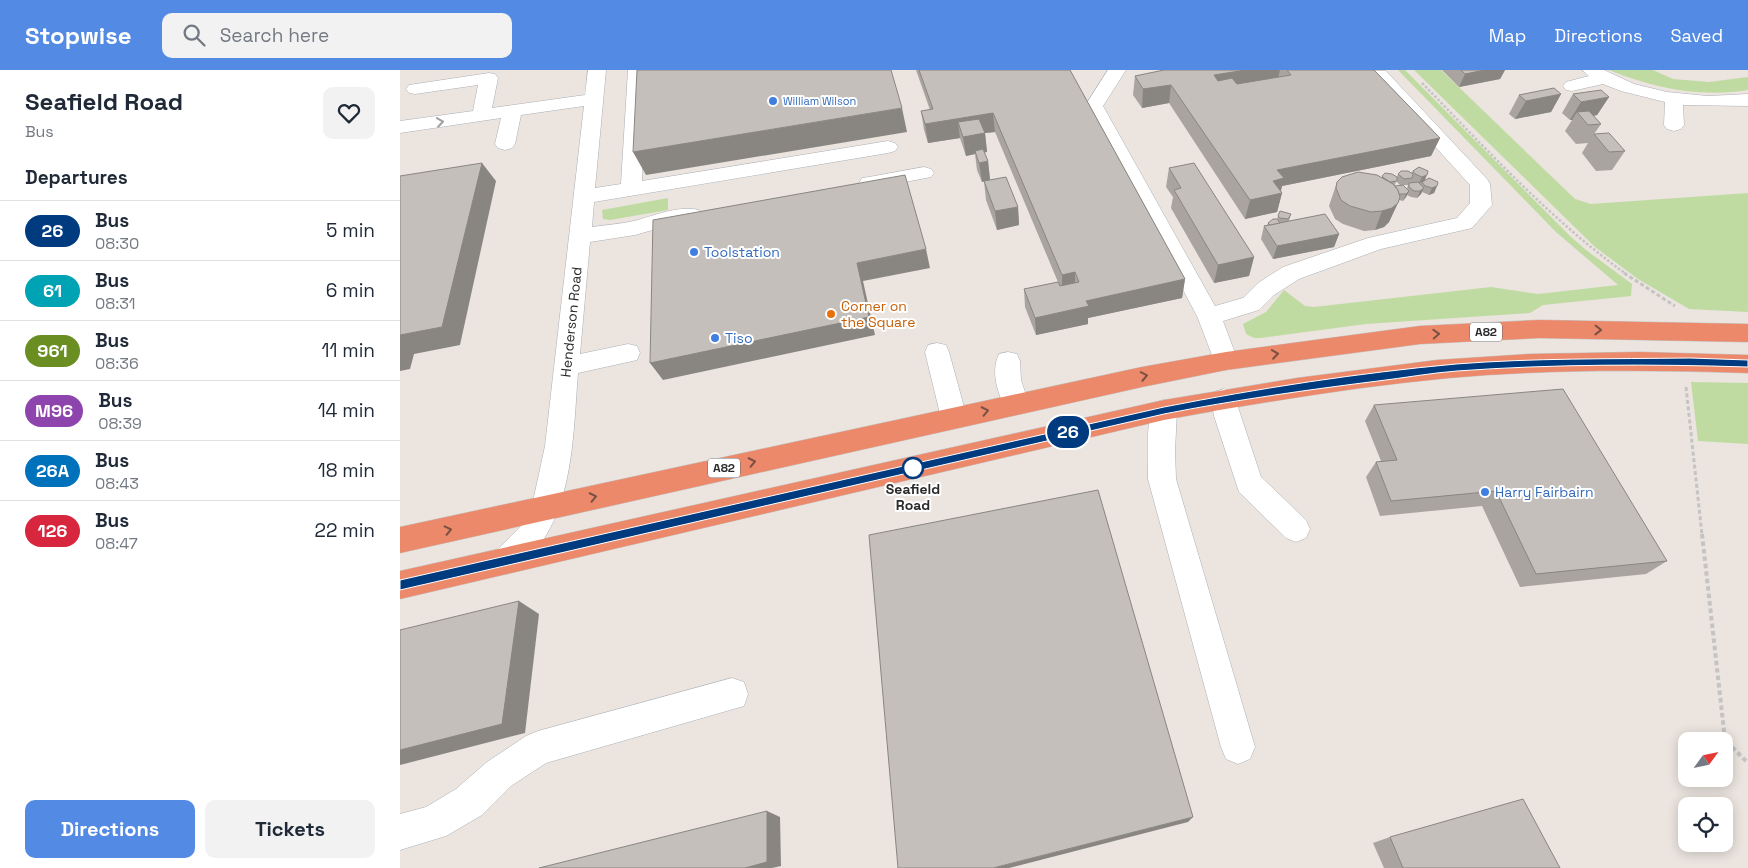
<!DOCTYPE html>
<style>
body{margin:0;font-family:"Space Grotesk",sans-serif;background:#f2f2f3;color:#1f2937;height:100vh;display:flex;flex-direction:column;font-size:19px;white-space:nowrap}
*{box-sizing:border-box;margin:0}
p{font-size:16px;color:#747a83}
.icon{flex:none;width:28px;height:28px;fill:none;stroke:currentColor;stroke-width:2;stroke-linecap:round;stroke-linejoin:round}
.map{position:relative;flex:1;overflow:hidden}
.panel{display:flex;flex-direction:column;background:#fff;width:400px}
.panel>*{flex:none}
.badge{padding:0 10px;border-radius:16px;font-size:18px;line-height:32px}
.needle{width:32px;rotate:57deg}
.buttons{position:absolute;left:1278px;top:662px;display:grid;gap:10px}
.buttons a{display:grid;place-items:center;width:55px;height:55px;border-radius:10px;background:#fff;box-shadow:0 2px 12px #0003;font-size:25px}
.map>.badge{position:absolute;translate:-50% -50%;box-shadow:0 0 0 2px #fff}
h2{padding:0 25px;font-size:19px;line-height:45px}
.round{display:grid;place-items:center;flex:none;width:52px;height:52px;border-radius:10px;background:#f2f2f3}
.headline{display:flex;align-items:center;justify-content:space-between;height:85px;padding:0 25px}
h1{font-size:24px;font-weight:700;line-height:38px}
.action{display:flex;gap:10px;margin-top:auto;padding:10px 25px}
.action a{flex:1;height:58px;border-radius:10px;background:#538ae4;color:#fff;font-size:20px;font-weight:700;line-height:58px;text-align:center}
.action a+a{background:#f2f2f3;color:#1f2937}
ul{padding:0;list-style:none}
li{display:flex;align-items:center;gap:15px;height:60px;padding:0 25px;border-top:1px solid #e0e1e3}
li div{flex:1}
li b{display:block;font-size:19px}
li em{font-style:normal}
li .badge{min-width:55px;font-weight:700;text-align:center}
header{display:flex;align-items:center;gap:30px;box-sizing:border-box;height:70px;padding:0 25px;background:#538ae4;color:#fff}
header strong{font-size:24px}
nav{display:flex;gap:28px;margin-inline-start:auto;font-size:18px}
.search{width:350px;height:45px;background:#f2f2f3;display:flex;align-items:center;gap:12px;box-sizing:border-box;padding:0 18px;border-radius:10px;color:#747a83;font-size:19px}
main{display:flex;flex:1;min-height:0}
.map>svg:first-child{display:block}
</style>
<header>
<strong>Stopwise</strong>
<div class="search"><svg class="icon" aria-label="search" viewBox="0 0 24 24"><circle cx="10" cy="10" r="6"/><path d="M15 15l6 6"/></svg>Search here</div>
<nav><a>Map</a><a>Directions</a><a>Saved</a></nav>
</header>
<main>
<section class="panel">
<div class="headline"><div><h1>Seafield Road</h1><p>Bus</p></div><a class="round"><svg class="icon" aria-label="heart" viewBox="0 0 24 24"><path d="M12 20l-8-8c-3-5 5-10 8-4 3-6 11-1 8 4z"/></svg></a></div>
<h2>Departures</h2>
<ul>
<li><span class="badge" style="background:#003b80;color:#fff">26</span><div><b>Bus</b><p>08:30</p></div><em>5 min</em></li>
<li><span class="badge" style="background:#00a3b4;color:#fff">61</span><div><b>Bus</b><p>08:31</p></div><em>6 min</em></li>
<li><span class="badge" style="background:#6b8e23;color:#fff">961</span><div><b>Bus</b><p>08:36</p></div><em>11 min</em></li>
<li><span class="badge" style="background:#8e44ad;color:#fff">M96</span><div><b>Bus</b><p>08:39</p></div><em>14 min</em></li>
<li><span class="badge" style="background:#0072bc;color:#fff">26A</span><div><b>Bus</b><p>08:43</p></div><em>18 min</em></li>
<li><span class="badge" style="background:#d7263d;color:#fff">126</span><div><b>Bus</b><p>08:47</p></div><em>22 min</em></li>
</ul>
<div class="action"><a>Directions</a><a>Tickets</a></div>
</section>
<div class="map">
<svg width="1348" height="798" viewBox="0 0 1348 798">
<rect width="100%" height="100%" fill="#ebe4df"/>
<g fill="#c0dba2">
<path d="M998,0H1005L1170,166L1186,180L1232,214L1231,226L1143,235L1130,243L966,254L860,268H854L846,264L843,254L866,242L884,220L905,236L914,237L1091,217L1138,224L1218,215L1156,162Z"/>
<path d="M1014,0H1041L1175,129L1191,134L1348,123V242L1289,239L1238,209L1195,177Z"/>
<path d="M1209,0H1253L1273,9L1309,12L1348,7V20C1301,28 1253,18 1209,0Z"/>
<path d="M268,128V140L210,150L203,149L202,140Z"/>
<path d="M1291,312L1348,313V374L1298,371Z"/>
</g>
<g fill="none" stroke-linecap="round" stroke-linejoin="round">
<g stroke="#abb0b6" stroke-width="1">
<g id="minor">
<path d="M188,0H206L195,118L221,114L228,0H246L242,111L488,71L495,73L498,77L495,81L488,83L194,132L192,157C205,155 220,154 234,151C254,146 278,135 299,140L302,145L299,150L263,157L235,165L190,172L180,284L228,274L237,276L240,283L237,290L178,303C173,364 174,438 131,486C123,495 118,500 107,504L96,501L92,491L96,481L122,455L132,436L145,376L184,36L121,45L115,74L112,78L105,80L98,78L95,74L101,48L0,63V51L73,41L78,15L15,24L9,23L6,19L9,15L89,3L95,4L98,8L92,38L185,25Z"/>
<path d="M708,0H726L703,36L815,236L843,228L858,213L883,197L968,168L1057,148L1070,133V115L974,9L971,5L974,1H986L1087,109L1090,114L1092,135L1072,158L981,179L899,209L874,225L859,240L823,251L838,291L835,298L826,300L817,298L797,246L685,36Z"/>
<path d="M1182,0H1204L1234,14L1267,22L1308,26L1348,24V36L1283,35L1284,55L1281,59L1274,61L1267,59L1264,55L1265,32L1221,21L1203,14L1172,21L1166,20L1163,16L1166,12L1189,6Z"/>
<path d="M524,97L531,99L534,103L531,107L469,119L462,118L459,113L462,108L469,107Z"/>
<path d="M537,273L546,275L549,282L567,348L563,355L554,359L545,355L541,348L525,282L528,275Z"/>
<path d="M608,282L617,284L620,291L621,310L629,334L625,341L616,344L607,341C598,325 590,302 599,284Z"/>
<path d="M824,319L833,322L861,407L906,450L910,459L906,468L896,472L886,468L839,422L814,346L811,329L815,322Z"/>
<path d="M764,330L773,333L777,340L775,381L776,409L855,677L850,689L838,694L826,689L821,677L748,409C748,387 745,352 755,333Z"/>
<path d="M332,608L344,612L348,624L344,636L146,693L111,716L82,745L46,766L0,780V744L26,737L56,719L87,692L126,666L138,661Z"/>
</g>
</g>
<g stroke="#c4c4c4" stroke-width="1">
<g id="highway">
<path d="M1139,250L1348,254V272L1139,268L1020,274L826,300L742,317L0,483V457L742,297L826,282L1020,256Z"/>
<path d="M1239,282L1348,285V303C1248,300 1148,299 1049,308C953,317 858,333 764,350L0,529V501L764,330L897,308L1037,290L1129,284Z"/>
</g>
</g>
<path stroke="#c4c4c4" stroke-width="2.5" stroke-dasharray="2.5 2" stroke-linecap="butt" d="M1022,13C1087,80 1150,149 1226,204"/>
<g stroke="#c4c4c4" stroke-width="3" stroke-dasharray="4 2.5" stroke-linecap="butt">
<path d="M1224,203L1275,236"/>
<path d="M1286,317L1302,465"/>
</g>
<path stroke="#c4c4c4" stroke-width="4" stroke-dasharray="4.5 3" stroke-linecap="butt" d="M1302,464L1325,670L1348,693"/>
<use href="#minor" fill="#fff" fill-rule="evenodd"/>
<use href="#highway" fill="#eb896a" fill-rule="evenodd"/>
</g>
<g fill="#a9a4a0" fill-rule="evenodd">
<path d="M516,0H670L785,209L782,228L688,248V254L636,265L625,237L624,219L658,212L595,62L585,63L587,82H584L588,91L590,110L618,137L619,155L597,160L586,130L584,111L582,112L577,100L575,84L566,86L560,68L528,73L524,60L521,41L530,40Z"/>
<path d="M764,0H974L1040,68L1031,86L882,116L881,121L882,123L877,142L845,149L769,33L742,38L733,25L735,6Z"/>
<path d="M1042,0H1105L1100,9L1059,17Z"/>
<path d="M1161,24L1151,42L1115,49L1109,44L1119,25Z"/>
<path d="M1173,24L1209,27L1197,45L1194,46L1201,54L1194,64L1225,81L1212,100L1196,101L1182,83L1188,73L1176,74L1165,61L1172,50H1170L1162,43Z"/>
<path d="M1019,97L1025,110L1037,116L1034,123L1029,125L1022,122L1021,124L1017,128L1011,127L1007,125L1006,127L1003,131L999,130L989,152L984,157L975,160L964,161L943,154L935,149L929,136L937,112L982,107H997L998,104L1011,103L1013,101ZM996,111L1001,116H995V115ZM1003,115H1008L1007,119Z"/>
<path d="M769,98L854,187L849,206L814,213L771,138L773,127L766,117Z"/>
<path d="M891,144L889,151L939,164L934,177L873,189L861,169L864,156L867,155L868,153L877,149L878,146Z"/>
<path d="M974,335L1267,491L1246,504L1120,517L1082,436L980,446L966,407L976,392L981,391L965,351Z"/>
<path d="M990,767L1160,798H984L973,773Z"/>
</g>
<g fill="#898682">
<path d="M846,0H880L877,13L811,24L814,5Z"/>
<path d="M1085,0H1105L1100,9L1059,17L1065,4Z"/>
<path d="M771,15L769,33L742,38L743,19Z"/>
<path d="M1161,24L1151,42L1115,49L1126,31Z"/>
<path d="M1209,27L1197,45L1182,48L1177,42L1172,50H1170L1181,32Z"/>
<path d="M502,38L507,62L246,105L233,82Z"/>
<path d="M593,43L595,62L585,63L587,82L576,84L575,81V84L566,86L563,67L558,52L560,68L528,73L525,54Z"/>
<path d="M1040,68L1031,86L882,116L880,124L882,123L877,142L845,149L850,130L873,111L877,100Z"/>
<path d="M588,91L590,110L582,112L579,93Z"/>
<path d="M82,93L96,111L60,275L14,284L10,299L0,301V265Z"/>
<path d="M1027,105L1024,112L1019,113L1022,107Z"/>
<path d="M1037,116L1034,123L1029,125L1032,118Z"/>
<path d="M1024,118L1021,124L1017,128L1020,121Z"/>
<path d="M1009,121L1006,127L1003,131L1006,124Z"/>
<path d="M998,133L989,152L984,157L975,160L982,141Z"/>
<path d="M618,137L619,155L597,160L595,141Z"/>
<path d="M939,164L934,177L873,189L877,176Z"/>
<path d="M526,179L530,198L463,211L475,265L263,310L250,293L457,193Z"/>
<path d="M854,187L849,206L814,213L818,195Z"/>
<path d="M675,202V220L662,223V205Z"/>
<path d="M785,209L782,228L688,248V254L636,265L635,248L686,231Z"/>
<path d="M119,531L139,544L125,663L0,695V680Z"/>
<path d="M367,741L380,747L381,796L372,798H345Z"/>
<path d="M793,747L788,752L609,798H593Z"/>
</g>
<g fill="#c4bfba" stroke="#898682">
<path d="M237,0H491L502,38L233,82Z"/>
<path d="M519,0H670L785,209L686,231L689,236L635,248L624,219L658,212L660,216L679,212L675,202L662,205L593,43L525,54L521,41L533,39Z"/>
<path d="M764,0H846L814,5L818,11L832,8L837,14L891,5L887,0H974L1040,68L877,100L884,108L873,111L882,123L850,130L771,15L743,19L735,6Z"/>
<path d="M1061,0H1085L1065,4Z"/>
<path d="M1154,18L1161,24L1126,31L1119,25Z"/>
<path d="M1201,20L1209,27L1181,32L1173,24Z"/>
<path d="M1189,41L1201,54L1188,55L1177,42Z"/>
<path d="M579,49L585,63L563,67L558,52Z"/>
<path d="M1209,63L1225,81L1209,82L1194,64Z"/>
<path d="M583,79L588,91L579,93L575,81Z"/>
<path d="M82,93L42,257L0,265V106Z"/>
<path d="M794,93L854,187L818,195L774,120L781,118L769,98Z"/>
<path d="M1019,97L1028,101L1027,105L1022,107L1015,104L1013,101Z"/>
<path d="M1001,101H1008L1013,104L1012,108L1004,109L998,104Z"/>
<path d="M958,102L977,105L993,114L998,120L1000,127L998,133L992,138L982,141L971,142L950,136L941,130L936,118L937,112L942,107Z"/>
<path d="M985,103L992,104L997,107V111L990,112L984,108L982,106Z"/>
<path d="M505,105L526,179L457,193L469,247L250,293L253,150Z"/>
<path d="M606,107L618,137L595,141L584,111Z"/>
<path d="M1029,108L1038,112L1037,116L1032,118L1025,116L1022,112Z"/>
<path d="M1018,112L1024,118L1020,121H1014L1009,117V113Z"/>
<path d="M1003,115L1009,121L1006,124H999L998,120L995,116Z"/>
<path d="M880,141L891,144L888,149L880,148L878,146Z"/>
<path d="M925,144L939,164L877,176L864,156Z"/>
<path d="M873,149H877L880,153L870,155L868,153Z"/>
<path d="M1163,319L1267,491L1136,504L1096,421L991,431L976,392L997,390L974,335Z"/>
<path d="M698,420L793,747L593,798H498L469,465Z"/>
<path d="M119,531L102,654L0,680V560Z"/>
<path d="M1123,729L1160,798H1003L990,767Z"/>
<path d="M367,741V792L345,798H139Z"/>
</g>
<defs><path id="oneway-chevron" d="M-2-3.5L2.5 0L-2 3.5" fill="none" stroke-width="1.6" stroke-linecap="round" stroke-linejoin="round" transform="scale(1.25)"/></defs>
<use stroke="#a0a0a0" href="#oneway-chevron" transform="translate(40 52) rotate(-8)"/>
<g stroke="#785144">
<use href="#oneway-chevron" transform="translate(1198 260) rotate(1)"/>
<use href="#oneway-chevron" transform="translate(1036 264) rotate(-3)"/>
<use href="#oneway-chevron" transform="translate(875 284) rotate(-8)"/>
<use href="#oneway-chevron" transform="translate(744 306) rotate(-11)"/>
<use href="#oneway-chevron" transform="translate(585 341) rotate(-12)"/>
<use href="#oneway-chevron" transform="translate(352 392) rotate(-12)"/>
<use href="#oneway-chevron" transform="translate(193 427) rotate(-12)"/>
<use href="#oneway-chevron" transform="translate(48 460) rotate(-13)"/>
</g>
<path fill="#003b80" stroke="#fff" d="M1290,288L1348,290V297C1251,294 1153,294 1057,301C1030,303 1004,308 978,311C906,320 835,330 764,344L0,520V510L764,337C861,318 958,303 1056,294C1133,288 1212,289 1290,288Z"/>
<g fill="#3f7fe0" stroke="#fff" stroke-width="2">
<circle cx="373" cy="31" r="5"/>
<circle cx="294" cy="182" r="5"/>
<circle cx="315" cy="268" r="5"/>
<circle cx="1085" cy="422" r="5"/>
</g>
<circle fill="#e8710a" stroke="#fff" stroke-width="2" cx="431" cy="244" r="5"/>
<circle fill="#fff" stroke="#003b80" stroke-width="2.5" cx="513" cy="398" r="10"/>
<g text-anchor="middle" stroke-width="4" stroke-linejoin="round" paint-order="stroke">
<g font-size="11" fill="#366cbe" stroke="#fff" text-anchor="start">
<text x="383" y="35">William Wilson</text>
</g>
<g fill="#fff" stroke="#6b6b6b" stroke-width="1">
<rect x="1070" y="252.5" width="32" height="19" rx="4"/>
<rect x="308" y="388.5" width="32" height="19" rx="4"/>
</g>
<g font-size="12" font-weight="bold" fill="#2b2b2b">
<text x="1086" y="266">A82</text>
<text x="324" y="402">A82</text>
</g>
<g font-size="14" fill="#366cbe" stroke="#fff" text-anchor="start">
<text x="304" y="187">Toolstation</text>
<text x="325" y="273">Tiso</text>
<text x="1095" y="427">Harry Fairbairn</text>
</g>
<g font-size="14" fill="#c56008" stroke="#fff" text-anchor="start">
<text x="441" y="241">Corner on<tspan x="441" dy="16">the Square</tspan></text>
</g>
<g font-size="14" fill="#2b2b2b" stroke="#fff">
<text transform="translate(171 252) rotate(-84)" y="5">Henderson Road</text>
</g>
<g font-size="14" font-weight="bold" fill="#2b2b2b" stroke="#fff">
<text x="513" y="424">Seafield<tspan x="513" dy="16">Road</tspan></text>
</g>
</g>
</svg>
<div class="buttons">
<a><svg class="needle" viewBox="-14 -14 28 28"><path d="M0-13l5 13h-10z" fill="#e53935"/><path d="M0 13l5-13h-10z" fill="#747a83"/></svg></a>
<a><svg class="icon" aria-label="locate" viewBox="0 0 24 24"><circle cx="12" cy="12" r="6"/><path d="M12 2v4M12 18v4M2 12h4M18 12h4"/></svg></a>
</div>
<b class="badge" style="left:668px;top:362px;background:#003b80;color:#fff">26</b>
</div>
</main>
